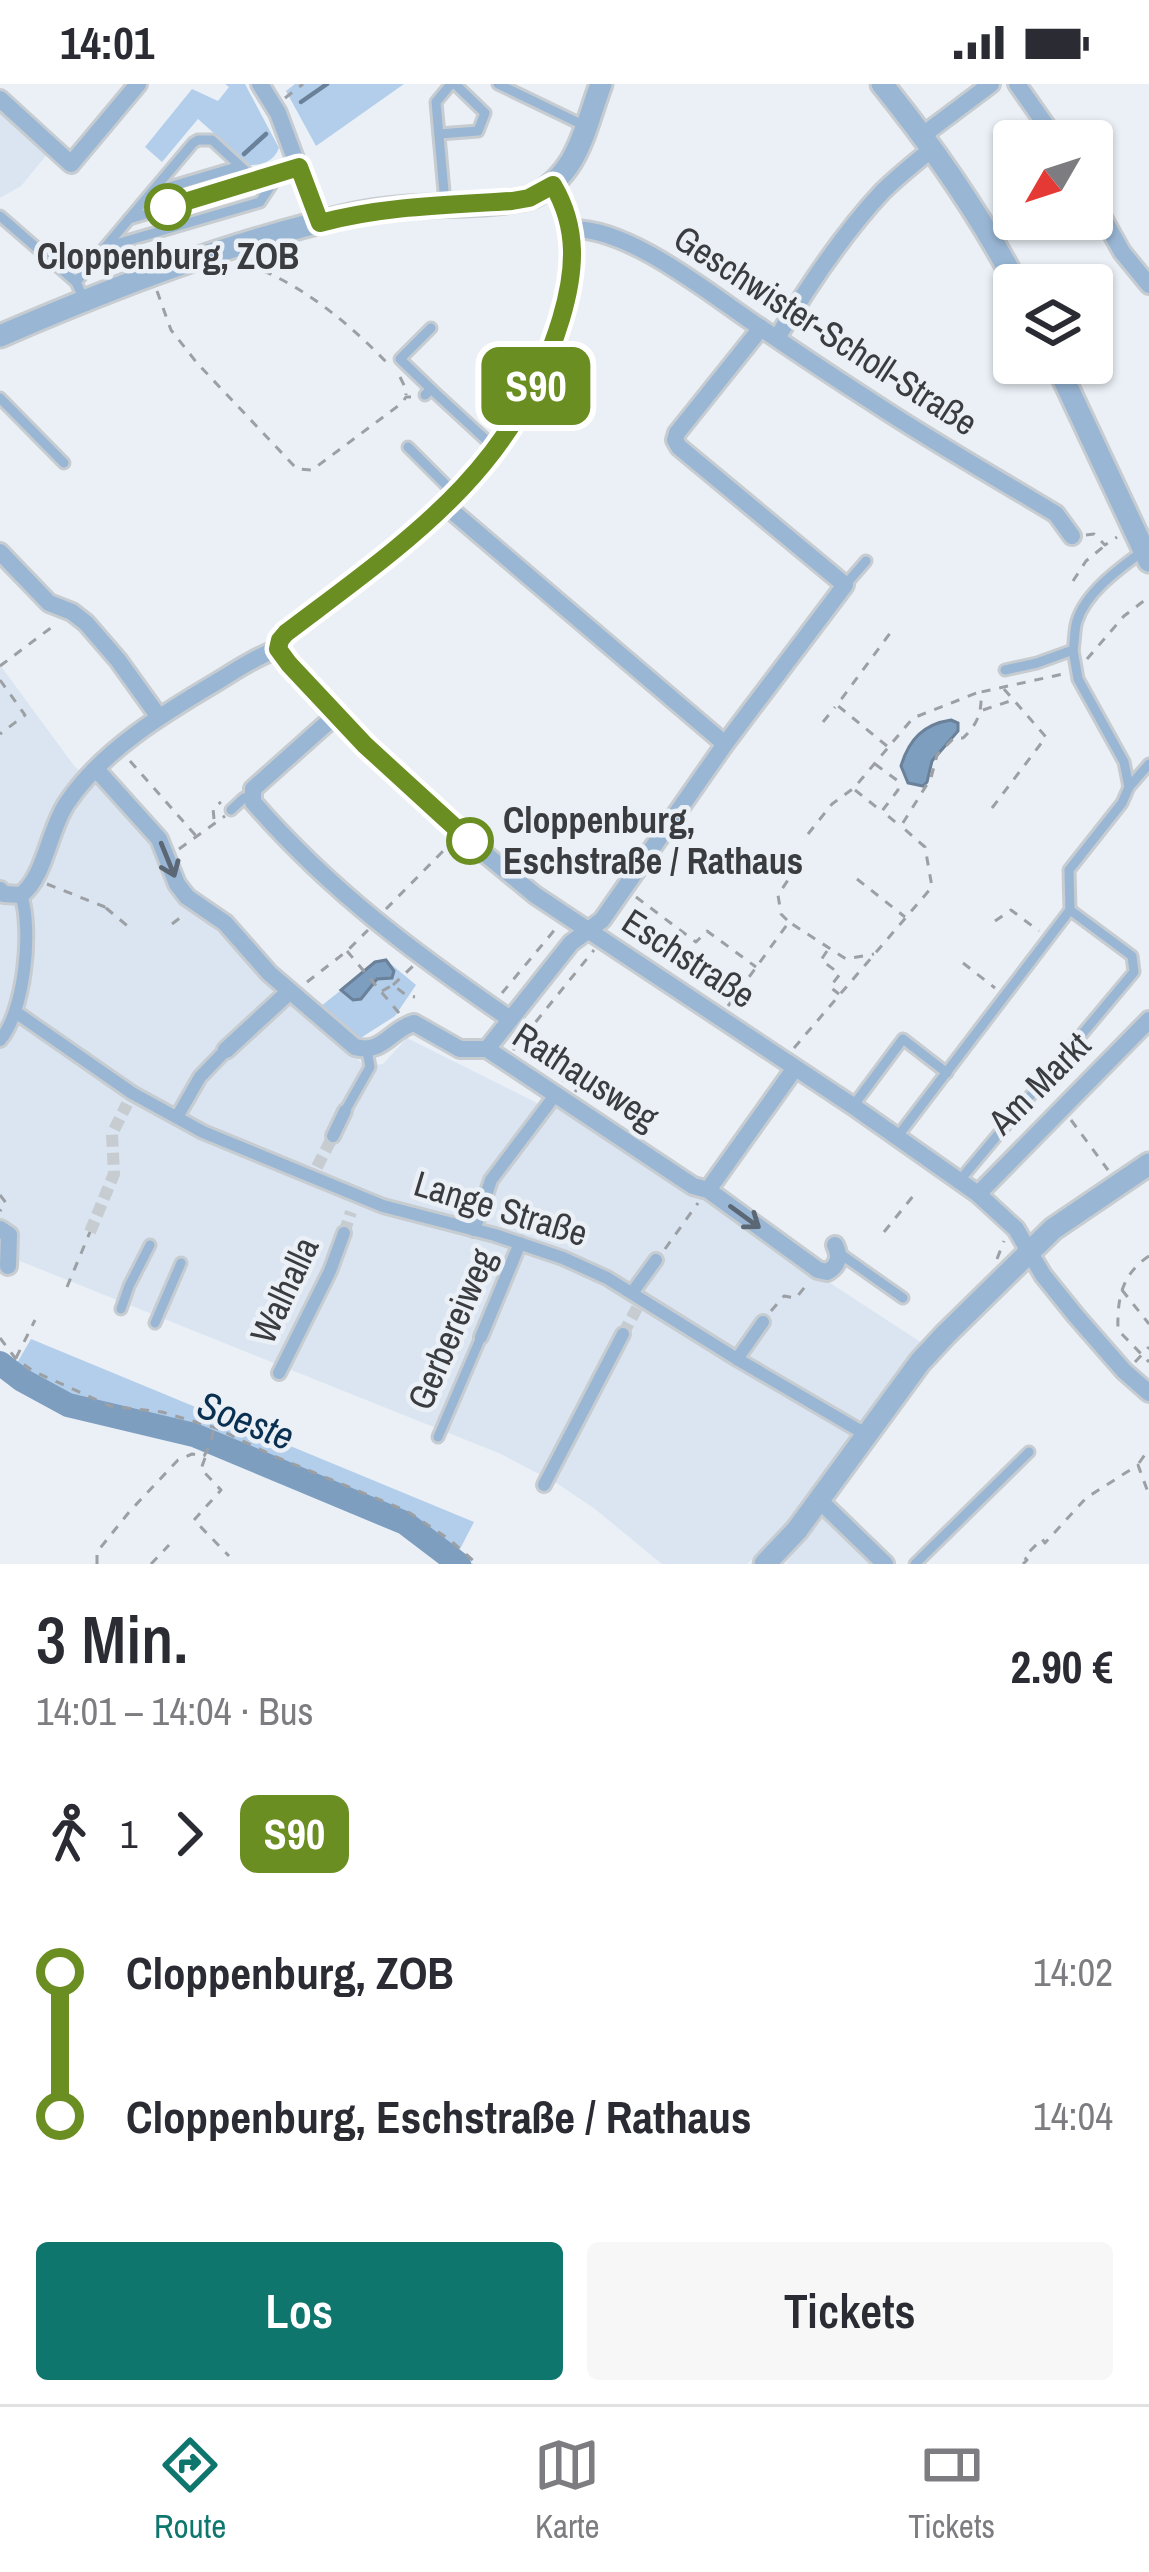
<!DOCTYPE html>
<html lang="de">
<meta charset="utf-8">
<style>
body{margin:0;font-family:"Archivo Narrow",sans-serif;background:#f7f7f7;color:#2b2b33;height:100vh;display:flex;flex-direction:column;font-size:45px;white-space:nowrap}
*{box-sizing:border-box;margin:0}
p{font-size:39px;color:#7c7c81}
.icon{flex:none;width:66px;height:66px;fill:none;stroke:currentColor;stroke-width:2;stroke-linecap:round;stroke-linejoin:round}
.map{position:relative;height:1480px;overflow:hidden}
.details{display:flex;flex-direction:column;background:#fff;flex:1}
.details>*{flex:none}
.badge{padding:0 24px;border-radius:18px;font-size:42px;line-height:78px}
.needle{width:78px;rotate:231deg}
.tools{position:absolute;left:993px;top:36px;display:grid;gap:24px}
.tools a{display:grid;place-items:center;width:120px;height:120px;border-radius:12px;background:#fff;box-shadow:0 3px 9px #0004;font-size:60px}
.map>.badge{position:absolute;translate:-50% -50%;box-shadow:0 0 0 6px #fff}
.legs{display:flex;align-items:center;gap:18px;height:132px;padding:0 36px;font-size:39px}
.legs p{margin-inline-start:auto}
.head{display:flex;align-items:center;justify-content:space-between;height:204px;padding:0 36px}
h1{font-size:66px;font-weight:600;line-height:90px}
.primary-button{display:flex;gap:24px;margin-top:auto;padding:24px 36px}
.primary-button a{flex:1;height:138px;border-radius:12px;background:#0f766e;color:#fff;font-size:48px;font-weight:600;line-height:138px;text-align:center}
.primary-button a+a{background:#f7f7f7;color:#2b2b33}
ul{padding:0 36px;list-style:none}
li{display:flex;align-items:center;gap:42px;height:144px;font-size:45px}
li i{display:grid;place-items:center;width:18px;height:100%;margin:0 15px;background:currentColor}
li i::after{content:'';width:30px;height:30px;margin:-15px;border:9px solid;border-radius:50%;background:#fff}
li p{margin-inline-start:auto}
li:first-child i{background:linear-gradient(#0000 50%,currentColor 0)}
li:last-child i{background:linear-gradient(currentColor 50%,#0000 0)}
.status{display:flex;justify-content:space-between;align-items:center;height:84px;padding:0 60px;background:#fff;direction:ltr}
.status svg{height:33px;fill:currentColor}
.dock{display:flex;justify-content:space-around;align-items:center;height:168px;border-top:3px solid #e1e1e2;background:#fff;font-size:33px;color:#7c7c81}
.dock a{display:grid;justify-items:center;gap:6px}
.dock .current{color:#0f766e}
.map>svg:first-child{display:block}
</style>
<div class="status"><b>14:01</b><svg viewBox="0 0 49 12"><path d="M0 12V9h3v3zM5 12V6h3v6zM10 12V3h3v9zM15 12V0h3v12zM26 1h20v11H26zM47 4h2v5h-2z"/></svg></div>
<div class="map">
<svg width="1149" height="1480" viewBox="0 0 1149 1480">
<rect width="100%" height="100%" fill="#eaf0f6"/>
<g fill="#dae5f1">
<path d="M0,26L49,68L21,102L0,114Z"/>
<path d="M0,581L75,683L94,696L149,758L166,800L185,824L202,832L275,908L308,932L365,982L383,980L407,954L549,1025L560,1020L703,1107L827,1197L922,1259L885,1305L806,1416L766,1462L747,1480H662L595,1425L558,1400L501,1370L0,1169Z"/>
<path d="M826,1430L877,1480H785Z"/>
</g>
<g fill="#b3ceeb">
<path d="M225,0H245L279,64C274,77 263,81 250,81L198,35L162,78L145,63L192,5L218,17L229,3Z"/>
<path d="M295,0H404L316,62L286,7Z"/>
<path d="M386,876L416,901L395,932L359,955L347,950L320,923L376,878Z"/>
<path d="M31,1255L474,1438L459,1467L473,1480H464L407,1435L216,1354L179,1342L82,1320L44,1304L14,1284Z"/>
</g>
<g fill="#7e9ec0" stroke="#6a8199" stroke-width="3">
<path d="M951,636L958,639V647L932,677L927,698L923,702L908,699L901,682C909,655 924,640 951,636Z"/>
<path d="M386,876L394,887L392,894L377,895L361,915L353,916L341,906L375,878Z"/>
</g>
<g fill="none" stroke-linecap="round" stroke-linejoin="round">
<g stroke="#6a8199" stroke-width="4.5">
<path d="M301,18L327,0"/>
<path d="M244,70L266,50"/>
</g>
<path stroke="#7e9ec0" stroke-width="24" d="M0,1279L22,1296L68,1321L194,1351L405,1439L459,1480"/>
<g stroke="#c7ccd1" stroke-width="12" stroke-dasharray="12 6" stroke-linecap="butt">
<path d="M317,1083L333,1052"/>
<path d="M90,1148L114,1090L112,1050L127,1020"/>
<path d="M344,1149L351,1128"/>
<path d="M623,1250L637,1224"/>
</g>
<g stroke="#c7ccd1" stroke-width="15">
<g id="service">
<path d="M498,0L585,42"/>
<path d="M439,50L478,47L485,29L455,0"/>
<path d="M156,107L233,84L243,85"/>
<path d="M445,119L436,18L451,0"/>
<path d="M0,132L76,198"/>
<path d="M129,135L262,96"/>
<path d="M106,163L260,118L278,91"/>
<path d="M84,216L76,198L193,59L198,56H212L249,90L266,94"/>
<path d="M431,244L400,275L431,305"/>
<path d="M425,311L431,305L496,365"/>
<path d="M0,314L64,379"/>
<path d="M408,363L457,412"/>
<path d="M846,500L866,477"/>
<path d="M1005,586L1037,579L1073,566C1075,557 1074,546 1077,537C1086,508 1120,484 1143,467"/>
<path d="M1129,703L1149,680"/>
<path d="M231,726L244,714L251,712"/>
<path d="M853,1022L903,955L947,989"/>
<path d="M345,1027L370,983L367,966"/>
<path d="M898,1052L1070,826L1069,786L1122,719L1129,703L1124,678L1078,595L1073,566"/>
<path d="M960,1096L1134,888L1132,872L1070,826"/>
<path d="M839,1169L903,1214"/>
<path d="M121,1225L129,1202L150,1161"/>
<path d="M155,1239L181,1179"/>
<path d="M438,1353L481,1253"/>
<path d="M915,1480L1029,1368"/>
</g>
</g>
<g stroke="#c7ccd1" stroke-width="18">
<g id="pedestrian">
<path d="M17,929L132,1009L203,1048L383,1122L495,1151L563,1174L607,1194L737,1275L867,1351"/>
<path d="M0,956C24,929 33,846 21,811"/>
<path d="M177,1033L200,993L226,966"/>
<path d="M333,1052L345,1027"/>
<path d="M474,1146L491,1096L556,1010"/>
<path d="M632,1209L656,1176"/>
<path d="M481,1253L520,1159"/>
<path d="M737,1275L763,1238"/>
<path d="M279,1289L330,1187L344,1149"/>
<path d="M544,1401L623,1250"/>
</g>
</g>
<g stroke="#c7ccd1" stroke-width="22">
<g id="minor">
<path d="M260,0L278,29L319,139"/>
<path d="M1017,0L1057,57"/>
<path d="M0,15L71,80L138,0"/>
<path d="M923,51L991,0"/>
<path d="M1092,114L1122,168L1149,201"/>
<path d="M571,145C629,143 710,210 758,242C796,268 835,294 874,319C933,358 995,393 1056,430L1072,452"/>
<path d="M777,254C808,202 841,152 882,108C898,92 916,78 933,64"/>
<path d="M446,422L725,660"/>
<path d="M0,468L49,519L72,528L86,539L118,576L159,633"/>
<path d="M278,565L289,581L391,686L461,750L535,811L853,1022L978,1110L1016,1145L1043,1191L1076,1232L1124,1287L1149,1309"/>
<path d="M336,631L253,705V718C329,806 414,869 510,935"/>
<path d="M96,685L159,755L177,800L187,813L225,839L269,889L355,963C382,971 391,945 414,939L460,965H487L693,1102L708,1106L818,1186L827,1188C838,1182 841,1173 835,1161"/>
<path d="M0,806L4,810L21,811C45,793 49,745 67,719C103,665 166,628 220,596C239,584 258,572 278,565L280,556L286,549C407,458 515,387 561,235C575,188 580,144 553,102"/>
<path d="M487,965L571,859L602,836L725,660L845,501L679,363L675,356L677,349L761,244"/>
<path d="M226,966L289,908"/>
<path d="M708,1106L795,984"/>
<path d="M978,1110L1149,936"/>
<path d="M0,1145L9,1151L8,1182"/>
<path d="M819,1416L885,1480"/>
</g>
</g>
<g stroke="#c7ccd1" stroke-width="27">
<g id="tertiary">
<path d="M882,0C933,63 979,129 1017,201"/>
<path d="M0,252C114,203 234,156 355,130C413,117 473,126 529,114C578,93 584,46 601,0"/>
<path d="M1056,279L1149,477"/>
<path d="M765,1480L797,1446L920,1278L945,1251L1053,1145L1149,1080"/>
</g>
</g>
<g stroke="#9ca0a4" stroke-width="3" stroke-dasharray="9 9" stroke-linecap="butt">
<path d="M285,14L303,0"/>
<path d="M251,175L256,184C306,203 353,243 389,281"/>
<path d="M157,207L171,246L197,279L297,385L312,386L402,319L406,313H411"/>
<path d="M400,293L406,305V311"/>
<path d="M1086,451L1094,450L1105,461L1117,453"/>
<path d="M1073,497L1086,477L1103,463"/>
<path d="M1087,575L1124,532L1149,513"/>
<path d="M0,582L56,540"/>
<path d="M0,596L25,631L0,650"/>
<path d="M983,626L1013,616"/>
<path d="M823,638L835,623"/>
<path d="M887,662L837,621L891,548"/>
<path d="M130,677L197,753"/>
<path d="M875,680L898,697V706L882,727L899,741"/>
<path d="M855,706L880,726"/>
<path d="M992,724L1046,653L1003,604"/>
<path d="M214,735L213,724L221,718"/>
<path d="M808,750L832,720L854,704L913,634L979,608"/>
<path d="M179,765L225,732"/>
<path d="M857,795L905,833"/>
<path d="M47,800L105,823L111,819"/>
<path d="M636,813L696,858L707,847L756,883"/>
<path d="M106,824L130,844"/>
<path d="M386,825L451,759"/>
<path d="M787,836L781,830L778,811L792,790"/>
<path d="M995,837L1011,826L1039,847"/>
<path d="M172,840L185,830"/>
<path d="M347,867L399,929"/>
<path d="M827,867L821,876L840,890L830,903L839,910"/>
<path d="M963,879L995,904"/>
<path d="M307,898L347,867L368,846"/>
<path d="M393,901L413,882"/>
<path d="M382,907L393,901L406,911L415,913"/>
<path d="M502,909L557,843"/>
<path d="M728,922L789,838L846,875L874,870"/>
<path d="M794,964L932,803L925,763L901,742L931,694L937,671L954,654H963C978,640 982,628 981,608L1063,590"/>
<path d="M513,966L594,866"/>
<path d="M563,998L575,981"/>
<path d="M575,1008L588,989"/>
<path d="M1071,1036L1108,1086"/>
<path d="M0,1111L6,1119L0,1127"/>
<path d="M884,1148L914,1111"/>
<path d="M665,1165L698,1119"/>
<path d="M1149,1172C1122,1190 1117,1214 1118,1246L1149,1278"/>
<path d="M997,1175L1004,1157"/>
<path d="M67,1203L90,1148"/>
<path d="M1122,1206L1149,1240"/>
<path d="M771,1227L784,1212L796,1214L808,1199"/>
<path d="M0,1254L16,1275L33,1287L110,1322L162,1328L216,1344L274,1372L407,1427L450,1456L477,1480"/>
<path d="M16,1274L35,1236"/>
<path d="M1135,1278L1149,1263"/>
<path d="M205,1374L201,1385L221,1406L194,1436L229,1472"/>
<path d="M1139,1379L1149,1365"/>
<path d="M97,1480V1468L130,1427L178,1376L192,1370L204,1372C216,1353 213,1334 222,1315"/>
<path d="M151,1480L169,1461"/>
<path d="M1023,1480L1027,1476L1024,1473L1042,1455L1045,1459L1086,1414L1138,1381L1149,1411"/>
</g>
<use href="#service" stroke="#99b7d5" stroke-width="9"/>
<use href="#pedestrian" stroke="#99b7d5" stroke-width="12"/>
<use href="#minor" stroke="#99b7d5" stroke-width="16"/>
<use href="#tertiary" stroke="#99b7d5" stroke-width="21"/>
</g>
<defs><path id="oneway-shaft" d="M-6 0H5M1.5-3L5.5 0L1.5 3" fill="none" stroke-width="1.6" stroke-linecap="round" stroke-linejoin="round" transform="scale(3)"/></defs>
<g stroke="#5b6774">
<use href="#oneway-shaft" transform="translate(168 776) rotate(68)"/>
<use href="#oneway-shaft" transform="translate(745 1133) rotate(36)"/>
</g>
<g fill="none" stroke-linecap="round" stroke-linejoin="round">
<g stroke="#fff" stroke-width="27">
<path id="line-1" d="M168,123L299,83L320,139C383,122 447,121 512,117L529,114L553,101C579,145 575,188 561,235C515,387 406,458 286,549L280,556L278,565L289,580L365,661L470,757"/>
</g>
<use href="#line-1" stroke="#6b8e23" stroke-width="18"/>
</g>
<g fill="#fff" stroke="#6b8e23" stroke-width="6">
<circle cx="168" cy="123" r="21"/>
<circle cx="470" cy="757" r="21"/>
</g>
<g text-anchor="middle" stroke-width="9" stroke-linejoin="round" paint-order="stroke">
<g font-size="36" font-weight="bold" fill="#3a3c3f" stroke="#eaf0f6">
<text x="168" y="185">Cloppenburg, ZOB</text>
<text x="503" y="749" text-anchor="start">Cloppenburg,<tspan x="503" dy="41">Eschstraße / Rathaus</tspan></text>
</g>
<g font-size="36" fill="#3a3c3f" stroke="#eaf0f6">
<text transform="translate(826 246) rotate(33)" y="13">Geschwister-Scholl-Straße</text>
<text transform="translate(689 874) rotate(33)" y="13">Eschstraße</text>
<text transform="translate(586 992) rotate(33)" y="13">Rathausweg</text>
<text transform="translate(1039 999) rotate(-45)" y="13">Am Markt</text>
<text transform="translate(501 1124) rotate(17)" y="13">Lange Straße</text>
<text transform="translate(284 1206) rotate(-65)" y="13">Walhalla</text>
<text transform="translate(451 1245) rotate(-67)" y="13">Gerbereiweg</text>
</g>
<g font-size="39" font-style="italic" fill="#0a3051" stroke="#eaf0f6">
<text transform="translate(246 1336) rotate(21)" y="14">Soeste</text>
</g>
</g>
</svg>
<div class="tools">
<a><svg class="needle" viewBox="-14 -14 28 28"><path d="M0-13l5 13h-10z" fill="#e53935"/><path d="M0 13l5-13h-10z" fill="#7c7c81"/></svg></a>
<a><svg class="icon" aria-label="layers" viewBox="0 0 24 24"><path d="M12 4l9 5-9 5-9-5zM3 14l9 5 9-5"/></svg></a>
</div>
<b class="badge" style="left:536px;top:302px;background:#6b8e23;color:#fff">S90</b>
</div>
<section class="details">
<div class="head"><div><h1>3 Min.</h1><p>14:01 – 14:04 · Bus</p></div><b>2.90 €</b></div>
<div class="legs"><svg class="icon" aria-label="walk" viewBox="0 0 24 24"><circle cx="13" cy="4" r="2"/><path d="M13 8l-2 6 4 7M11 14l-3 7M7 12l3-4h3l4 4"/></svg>1<svg class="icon" aria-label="forward" viewBox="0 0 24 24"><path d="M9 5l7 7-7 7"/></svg><b class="badge" style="background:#6b8e23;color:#fff">S90</b></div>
<ul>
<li><i style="color:#6b8e23"></i><b>Cloppenburg, ZOB</b><p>14:02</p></li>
<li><i style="color:#6b8e23"></i><b>Cloppenburg, Eschstraße / Rathaus</b><p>14:04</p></li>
</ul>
<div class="primary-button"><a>Los</a><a>Tickets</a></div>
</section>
<nav class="dock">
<a class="current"><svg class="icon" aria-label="directions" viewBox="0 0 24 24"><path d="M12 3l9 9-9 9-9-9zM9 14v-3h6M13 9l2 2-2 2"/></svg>Route</a>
<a><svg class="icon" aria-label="map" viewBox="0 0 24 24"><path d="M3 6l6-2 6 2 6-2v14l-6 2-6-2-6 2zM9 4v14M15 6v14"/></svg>Karte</a>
<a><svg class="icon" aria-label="tickets" viewBox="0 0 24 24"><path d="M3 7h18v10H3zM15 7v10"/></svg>Tickets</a>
</nav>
